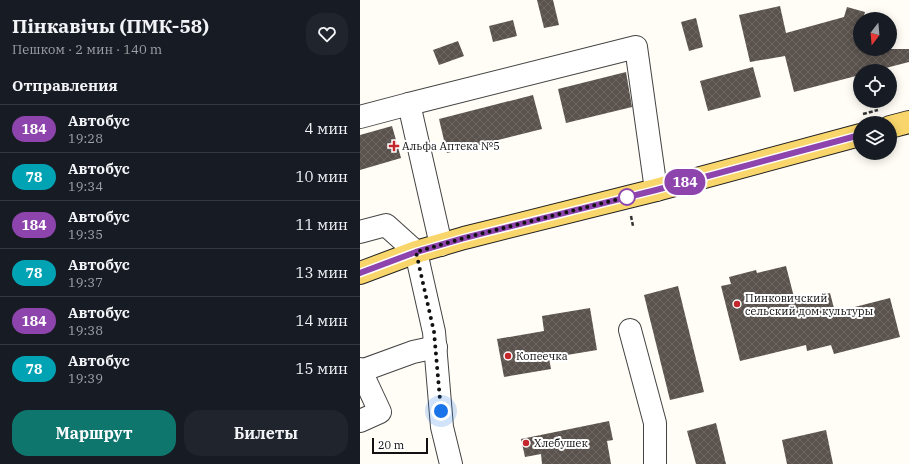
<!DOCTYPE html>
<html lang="ru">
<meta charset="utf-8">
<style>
body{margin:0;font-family:"IBM Plex Serif",serif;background:#20242c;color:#f1f3f6;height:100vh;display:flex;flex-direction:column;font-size:15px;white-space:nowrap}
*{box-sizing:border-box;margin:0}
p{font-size:13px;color:#9ea1a6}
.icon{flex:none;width:22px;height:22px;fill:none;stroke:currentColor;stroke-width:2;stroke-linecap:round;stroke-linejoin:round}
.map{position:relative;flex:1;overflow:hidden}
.details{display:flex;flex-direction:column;background:#171b24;width:360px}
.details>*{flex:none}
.badge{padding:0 8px;border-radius:13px;font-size:14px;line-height:26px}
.needle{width:26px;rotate:196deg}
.fabs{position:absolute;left:493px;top:12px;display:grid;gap:8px}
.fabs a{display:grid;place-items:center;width:44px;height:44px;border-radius:50%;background:#171b24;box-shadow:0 2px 10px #0003;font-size:20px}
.scale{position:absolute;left:12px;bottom:10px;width:56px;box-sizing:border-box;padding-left:4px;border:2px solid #111;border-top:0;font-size:11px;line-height:14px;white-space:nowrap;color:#111;-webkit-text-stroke:3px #fff;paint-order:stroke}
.you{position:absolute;width:20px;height:20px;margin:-10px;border:3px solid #fff;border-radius:50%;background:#1a73e8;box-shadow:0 0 0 6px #1a73e833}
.map>.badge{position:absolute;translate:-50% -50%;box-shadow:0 0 0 2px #fff}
h2{padding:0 12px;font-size:15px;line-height:36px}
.round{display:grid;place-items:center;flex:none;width:42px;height:42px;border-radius:16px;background:#20242c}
.overview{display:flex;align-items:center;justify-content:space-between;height:68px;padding:0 12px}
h1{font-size:19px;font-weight:700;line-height:30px}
.action{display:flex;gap:8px;margin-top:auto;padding:8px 12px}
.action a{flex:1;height:46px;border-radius:16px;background:#0f766e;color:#fff;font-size:16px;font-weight:700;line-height:46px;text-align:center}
.action a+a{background:#20242c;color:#f1f3f6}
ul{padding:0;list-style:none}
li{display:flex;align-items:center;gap:12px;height:48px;padding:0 12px;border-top:1px solid #363941}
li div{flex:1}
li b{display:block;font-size:15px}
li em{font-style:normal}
li .badge{min-width:44px;font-weight:700;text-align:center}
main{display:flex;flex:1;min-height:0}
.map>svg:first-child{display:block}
</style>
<main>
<section class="details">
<div class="overview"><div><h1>Пінкавічы (ПМК-58)</h1><p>Пешком · 2 мин · 140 m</p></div><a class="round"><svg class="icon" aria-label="heart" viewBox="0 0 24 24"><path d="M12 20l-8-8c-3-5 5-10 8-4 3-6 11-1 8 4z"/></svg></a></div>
<h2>Отправления</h2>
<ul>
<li><span class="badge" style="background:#8e44ad;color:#fff">184</span><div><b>Автобус</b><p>19:28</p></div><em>4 мин</em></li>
<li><span class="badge" style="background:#00a3b4;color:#fff">78</span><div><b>Автобус</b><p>19:34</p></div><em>10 мин</em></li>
<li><span class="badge" style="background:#8e44ad;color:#fff">184</span><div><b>Автобус</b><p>19:35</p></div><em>11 мин</em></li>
<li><span class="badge" style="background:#00a3b4;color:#fff">78</span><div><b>Автобус</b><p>19:37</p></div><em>13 мин</em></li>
<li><span class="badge" style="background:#8e44ad;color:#fff">184</span><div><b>Автобус</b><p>19:38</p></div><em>14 мин</em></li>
<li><span class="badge" style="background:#00a3b4;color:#fff">78</span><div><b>Автобус</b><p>19:39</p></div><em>15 мин</em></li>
</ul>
<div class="action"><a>Маршрут</a><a>Билеты</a></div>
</section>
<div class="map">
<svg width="549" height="464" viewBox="0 0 549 464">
<defs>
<pattern id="building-cross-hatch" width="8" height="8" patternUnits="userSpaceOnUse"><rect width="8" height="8" fill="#5a524d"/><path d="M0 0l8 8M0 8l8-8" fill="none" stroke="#6d6662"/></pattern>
</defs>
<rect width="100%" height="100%" fill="#fffdf5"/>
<g fill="url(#building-cross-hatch)">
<path d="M177,0H193L199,25L184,28Z"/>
<path d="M420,6L426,33L484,17L487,7L505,12L503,19H500V49H549V62L514,71H500V75L434,92L425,56L390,62L379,15Z"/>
<path d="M336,18L343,47L329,51L321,22Z"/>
<path d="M153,20L157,36L133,42L129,26Z"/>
<path d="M98,41L104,56L79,65L73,50Z"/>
<path d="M393,67L401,97L348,111L340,81Z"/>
<path d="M266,72L272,107L206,123L198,89Z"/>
<path d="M173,95L182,129L87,153L79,119Z"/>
<path d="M32,126L41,158L0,170V135Z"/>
<path d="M426,266L435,301L470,293L475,312L530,298L540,337L474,354L471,345L447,351L446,345L380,361L361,286L371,284L369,277L396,270L397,273Z"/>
<path d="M318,286L344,392L310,400L284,295Z"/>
<path d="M230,308L237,350L189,358L191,369L144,377L137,339L184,331L182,316Z"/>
<path d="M249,421L253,440L247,441L251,464H182L181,454L165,457L161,439Z"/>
<path d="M356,423L366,464H336L327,431Z"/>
<path d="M466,430L473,464H427L422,440Z"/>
</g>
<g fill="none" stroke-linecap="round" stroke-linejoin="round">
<g stroke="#444" stroke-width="24">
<g id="minor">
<path d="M49,104L276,47L296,190"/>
<path d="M0,117L49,104L81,245"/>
<path d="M0,232L26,225L56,252L74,332L82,427L91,464"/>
<path d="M270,330L295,423V464"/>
<path d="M0,369L20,412L0,421"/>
<path d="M1,371L53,352L76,347"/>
</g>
</g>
<g stroke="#222" stroke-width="24">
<g id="major">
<path d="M530,127L549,122"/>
<path d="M0,273L56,252L104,238L296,190L500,135"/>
</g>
</g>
<g stroke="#333" stroke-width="2.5" stroke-dasharray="4 2" stroke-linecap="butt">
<path d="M503,114L518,110"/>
<path d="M271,216L273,226"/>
</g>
<use href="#minor" stroke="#fff" stroke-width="22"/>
<use href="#major" stroke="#f9d66b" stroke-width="22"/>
</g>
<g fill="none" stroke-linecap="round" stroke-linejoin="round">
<g stroke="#fff" stroke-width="9">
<path id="line" d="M0,273L56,252L104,238L296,190L500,135"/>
</g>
<use href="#line" stroke="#8e44ad" stroke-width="6"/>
<path stroke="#111" stroke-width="4" stroke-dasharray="0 7.2" d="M81,411L74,332L56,252L104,238L267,197"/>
</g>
<g fill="#c4262e" stroke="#fff" stroke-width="1.5">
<path d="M32 140h4v4h4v4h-4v4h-4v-4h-4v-4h4z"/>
<circle cx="377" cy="304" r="4"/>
<circle cx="148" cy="356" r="4"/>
<circle cx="166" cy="443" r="4"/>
</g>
<circle fill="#fff" stroke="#8e44ad" stroke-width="2" cx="267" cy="197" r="8"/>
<g text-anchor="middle" stroke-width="4" stroke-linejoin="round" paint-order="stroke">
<g font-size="11" fill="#111" stroke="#fff" text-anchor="start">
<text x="42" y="150">Альфа Аптека №5</text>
<text x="385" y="302">Пинковичский<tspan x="385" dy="13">сельский дом культуры</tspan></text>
<text x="156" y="360">Копеечка</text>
<text x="174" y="447">Хлебушек</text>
</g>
</g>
</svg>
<div class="fabs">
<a><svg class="needle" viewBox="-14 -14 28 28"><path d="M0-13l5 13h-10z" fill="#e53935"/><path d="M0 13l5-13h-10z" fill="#9ea1a6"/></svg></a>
<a><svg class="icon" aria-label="locate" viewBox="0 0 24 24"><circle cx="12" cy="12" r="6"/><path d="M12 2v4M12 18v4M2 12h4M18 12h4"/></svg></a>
<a><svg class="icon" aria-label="layers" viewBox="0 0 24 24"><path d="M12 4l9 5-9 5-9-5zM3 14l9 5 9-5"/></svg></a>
</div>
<div class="scale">20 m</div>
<div class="you" style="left:81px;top:411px"></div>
<b class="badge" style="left:325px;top:182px;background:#8e44ad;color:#fff">184</b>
</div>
</main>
